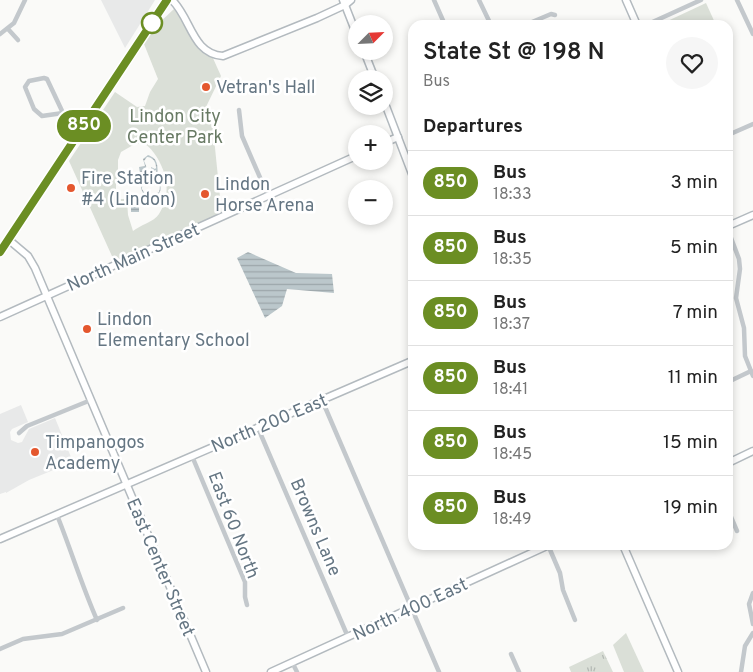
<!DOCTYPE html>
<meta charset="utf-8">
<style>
body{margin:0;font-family:Overpass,sans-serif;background:#f6f6f6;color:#222;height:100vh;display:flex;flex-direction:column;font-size:19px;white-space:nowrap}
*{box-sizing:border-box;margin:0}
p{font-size:16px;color:#767676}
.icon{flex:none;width:28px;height:28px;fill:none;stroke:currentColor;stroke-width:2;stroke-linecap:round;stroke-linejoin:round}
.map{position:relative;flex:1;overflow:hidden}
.sheet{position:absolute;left:408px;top:20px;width:325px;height:530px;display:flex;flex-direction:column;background:#fff;border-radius:15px;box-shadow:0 2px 8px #0003}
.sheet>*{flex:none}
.badge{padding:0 10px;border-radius:16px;font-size:18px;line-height:32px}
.needle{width:32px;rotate:66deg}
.fabs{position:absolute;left:348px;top:15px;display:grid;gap:10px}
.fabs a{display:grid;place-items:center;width:45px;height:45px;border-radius:50%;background:#fff;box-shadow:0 2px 8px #0003;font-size:25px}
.map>.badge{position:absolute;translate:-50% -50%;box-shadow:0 0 0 2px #fff}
h2{padding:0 15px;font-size:19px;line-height:45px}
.round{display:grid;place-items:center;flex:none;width:52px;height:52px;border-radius:26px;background:#f6f6f6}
.headline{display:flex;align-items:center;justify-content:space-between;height:85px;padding:0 15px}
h1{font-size:24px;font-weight:600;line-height:38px}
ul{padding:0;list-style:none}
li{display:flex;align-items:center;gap:15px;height:65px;padding:0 15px;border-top:1px solid #e0e0e0}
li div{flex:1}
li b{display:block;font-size:19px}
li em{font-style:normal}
li .badge{min-width:55px;font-weight:700;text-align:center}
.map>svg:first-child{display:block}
</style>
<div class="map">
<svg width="753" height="672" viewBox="0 0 753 672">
<defs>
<pattern id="grass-tufts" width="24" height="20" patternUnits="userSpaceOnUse" patternTransform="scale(1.25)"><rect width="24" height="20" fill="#dadfd7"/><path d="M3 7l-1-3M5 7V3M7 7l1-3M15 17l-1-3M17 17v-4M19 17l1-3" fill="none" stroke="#b4b9b4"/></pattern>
<pattern id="water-rules" width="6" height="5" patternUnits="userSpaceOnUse" patternTransform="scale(1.25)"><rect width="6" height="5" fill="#bbc7cb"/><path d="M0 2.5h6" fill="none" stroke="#9ca6aa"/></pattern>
</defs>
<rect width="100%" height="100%" fill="#fafaf8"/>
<g fill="#e8e9e9">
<path d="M101,0H155L125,48Z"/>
<path d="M21,405L28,422L12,429L10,432L11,440L18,443L22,442L29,429L55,418L73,462L29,480L6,493V492L0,494V414Z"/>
</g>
<path fill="url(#grass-tufts)" d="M603,651L613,672H571L569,667Z"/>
<g fill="#dadfd7" fill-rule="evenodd">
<path d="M706,3L716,25H659Z"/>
<path d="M174,9L185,22L197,46L212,56L221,76L204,111L213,128L222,217L116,265L69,161L115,92L137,107L145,106L150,92L158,79L142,39ZM142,143C148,145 150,148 154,153C167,171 172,194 159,214C154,222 140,225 133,231L128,215L127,199H118V194H116V179H118V160L121,152L135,144Z"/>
<path d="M626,633L644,672H624L613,645Z"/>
</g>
<g fill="url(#water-rules)" fill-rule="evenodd">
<path d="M148,155C159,159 157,166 158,175C159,185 165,190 155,197C148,198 143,196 141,188L143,181H140L137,178L140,173L139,167L145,166L143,159ZM147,157C153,157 156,162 156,168L155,169L151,167L152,175L154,174V171L156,170C156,178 162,185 159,192L152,196L145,194L142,189C143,176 151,175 144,161Z"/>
<rect x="131" y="200" width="8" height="12"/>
<path d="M248,252L296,273L332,274L334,293L287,289L282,306L265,318L237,258Z"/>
</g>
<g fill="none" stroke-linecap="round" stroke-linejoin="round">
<g stroke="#b3babf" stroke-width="9">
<g id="secondary">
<path d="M172,0C191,18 192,54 223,56L317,18L345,5L351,0"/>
<path d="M343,0L356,33"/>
<path d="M626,0L637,25"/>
<path d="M364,51L375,79"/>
<path d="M384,101L412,174"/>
<path d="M384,143L398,137"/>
<path d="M728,226L753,215"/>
<path d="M9,240L28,256L35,268L206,672"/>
<path d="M0,317L356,156"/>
<path d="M728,463L753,451"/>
<path d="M0,539L412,361"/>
<path d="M623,545L678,672"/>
<path d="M271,672L549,545"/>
</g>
</g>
<g stroke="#b5babe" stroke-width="9">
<path id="primary" d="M0,252L167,0"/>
</g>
<g stroke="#c3c8cc" stroke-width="4.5">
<path d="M434,0L445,25"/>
<path d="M479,0L491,25"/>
<path d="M737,0L753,34"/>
<path d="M525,25L551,14L555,15"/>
<path d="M646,25L701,0"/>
<path d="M8,29L18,40"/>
<path d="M0,34L14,23L25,0"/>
<path d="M44,78L47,79L63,113L42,116L34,109L25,87L29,81Z"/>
<path d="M239,110L242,136L268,196"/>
<path d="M63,113L74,140"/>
<path d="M728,135L753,124"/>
<path d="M728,230L739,259L740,269L736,298L744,328L745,356L753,376"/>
<path d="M728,382L751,371"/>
<path d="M322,400L439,672"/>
<path d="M258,428L348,637"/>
<path d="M19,433L27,426L91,400"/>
<path d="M192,456L245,582V597L247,605"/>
<path d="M728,510L737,531"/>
<path d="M57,515C71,550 82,586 97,620"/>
<path d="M548,545L560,573L563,590L575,620"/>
<path d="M753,593L749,604L753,624"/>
<path d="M0,649L23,639L62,634L123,608"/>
<path d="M511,654L519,672"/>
<path d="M292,662L297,672"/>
<path d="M741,672L745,646L753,633"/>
</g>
<use href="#secondary" stroke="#fff" stroke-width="6"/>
<use href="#primary" stroke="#fff" stroke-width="7"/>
</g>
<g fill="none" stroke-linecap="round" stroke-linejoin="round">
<g stroke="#fff" stroke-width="11">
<path id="line" d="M0,252L167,0"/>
</g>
<use href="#line" stroke="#6b8e23" stroke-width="8"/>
</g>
<circle fill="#fff" stroke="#6b8e23" stroke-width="2.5" cx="152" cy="23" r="10"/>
<g fill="#e4572e" stroke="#fff" stroke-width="2">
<circle cx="206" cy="87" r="5"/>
<circle cx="71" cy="188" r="5"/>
<circle cx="205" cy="194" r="5"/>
<circle cx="87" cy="329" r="5"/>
<circle cx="35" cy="452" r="5"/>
</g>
<g text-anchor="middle" stroke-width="5" stroke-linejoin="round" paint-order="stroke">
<g font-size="18" fill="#657683" stroke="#fff" text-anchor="start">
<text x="216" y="93">Vetran's Hall</text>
<text x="81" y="184">Fire Station<tspan x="81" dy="21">#4 (Lindon)</tspan></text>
<text x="215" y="190">Lindon<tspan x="215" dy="21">Horse Arena</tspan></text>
<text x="97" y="325">Lindon<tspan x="97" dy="21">Elementary School</tspan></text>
<text x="45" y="448">Timpanogos<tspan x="45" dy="21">Academy</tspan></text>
</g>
<g font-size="18" fill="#687a64" stroke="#fff">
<text x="175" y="122">Lindon City<tspan x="175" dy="21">Center Park</tspan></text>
</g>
<g font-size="18" fill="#657683" stroke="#fff">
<text transform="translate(133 257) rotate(-24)" y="6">North Main Street</text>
<text transform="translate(269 423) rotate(-23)" y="6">North 200 East</text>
<text transform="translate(234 525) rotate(69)" y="6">East 60 North</text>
<text transform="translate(316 527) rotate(67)" y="6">Browns Lane</text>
<text transform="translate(161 567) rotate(67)" y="6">East Center Street</text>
<text transform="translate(410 609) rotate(-25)" y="6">North 400 East</text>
</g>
</g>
</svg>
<div class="fabs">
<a><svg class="needle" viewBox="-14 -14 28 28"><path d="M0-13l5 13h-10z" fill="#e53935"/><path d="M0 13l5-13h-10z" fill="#767676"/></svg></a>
<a><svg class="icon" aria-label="layers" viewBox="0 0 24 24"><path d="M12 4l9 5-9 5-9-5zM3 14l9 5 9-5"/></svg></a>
<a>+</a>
<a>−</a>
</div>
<b class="badge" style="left:84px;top:126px;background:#6b8e23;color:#fff">850</b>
<section class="sheet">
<div class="headline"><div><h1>State St @ 198 N</h1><p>Bus</p></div><a class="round"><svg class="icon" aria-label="heart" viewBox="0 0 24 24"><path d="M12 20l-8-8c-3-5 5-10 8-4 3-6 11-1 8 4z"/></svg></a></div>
<h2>Departures</h2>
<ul>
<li><span class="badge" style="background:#6b8e23;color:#fff">850</span><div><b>Bus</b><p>18:33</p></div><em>3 min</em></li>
<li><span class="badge" style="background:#6b8e23;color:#fff">850</span><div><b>Bus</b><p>18:35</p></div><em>5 min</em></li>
<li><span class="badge" style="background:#6b8e23;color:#fff">850</span><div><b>Bus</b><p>18:37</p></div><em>7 min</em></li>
<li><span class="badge" style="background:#6b8e23;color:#fff">850</span><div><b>Bus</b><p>18:41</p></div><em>11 min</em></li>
<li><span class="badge" style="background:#6b8e23;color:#fff">850</span><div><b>Bus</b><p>18:45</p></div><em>15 min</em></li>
<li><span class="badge" style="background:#6b8e23;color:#fff">850</span><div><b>Bus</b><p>18:49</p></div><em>19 min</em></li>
</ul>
</section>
</div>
